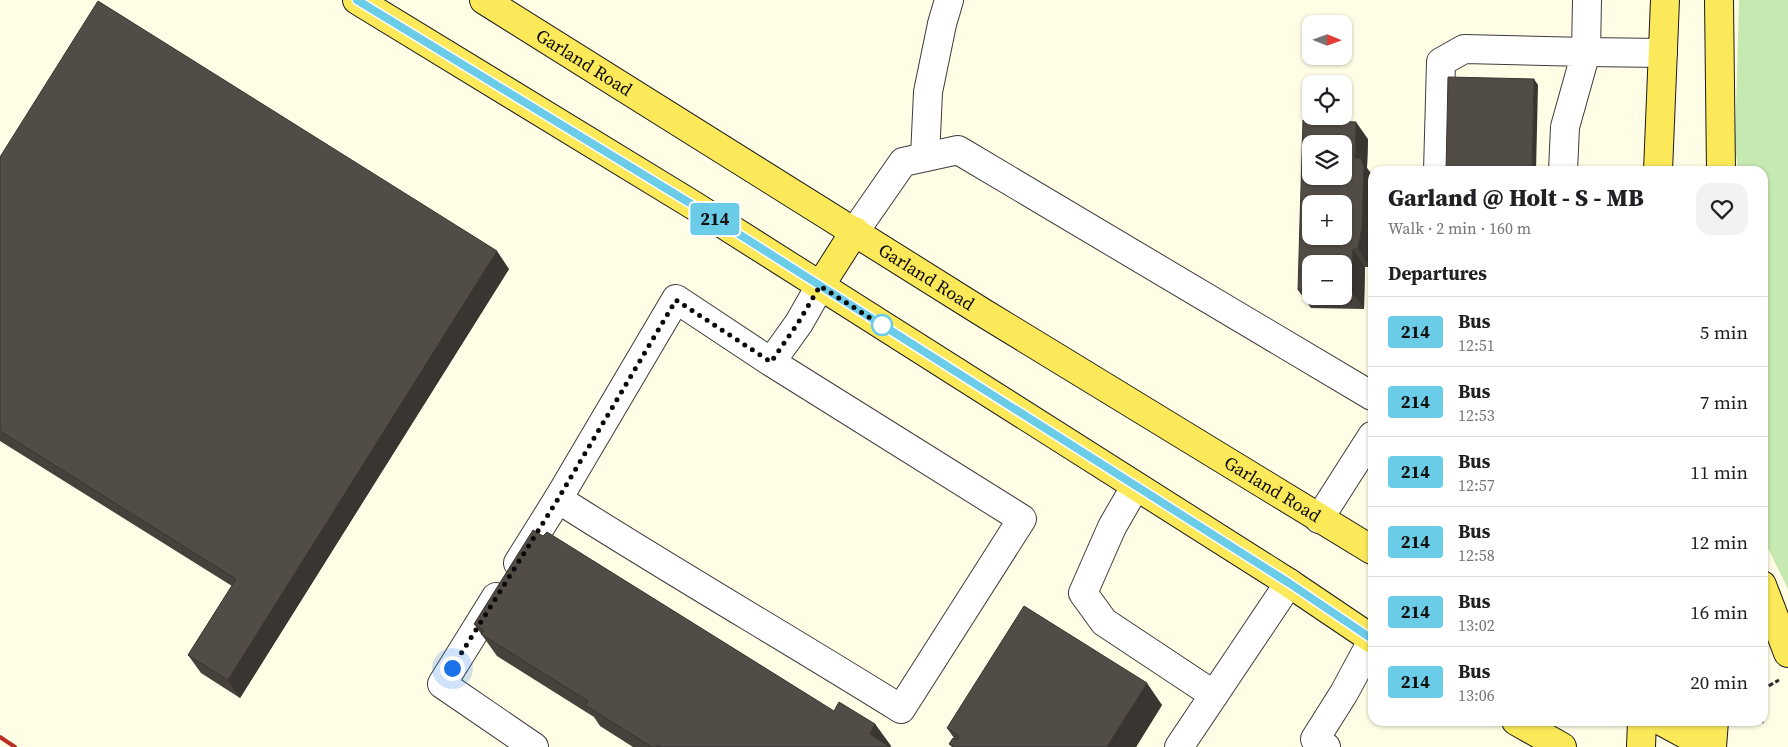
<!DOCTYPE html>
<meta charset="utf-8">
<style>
body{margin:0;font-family:"Source Serif 4",serif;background:#f2f2f2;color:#202124;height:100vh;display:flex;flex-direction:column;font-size:19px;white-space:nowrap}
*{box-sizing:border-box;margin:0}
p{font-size:16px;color:#757577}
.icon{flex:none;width:28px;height:28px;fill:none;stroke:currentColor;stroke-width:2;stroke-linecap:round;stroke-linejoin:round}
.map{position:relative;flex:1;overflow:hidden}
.details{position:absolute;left:1368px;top:166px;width:400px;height:560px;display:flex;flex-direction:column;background:#fff;border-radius:15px;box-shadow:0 1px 4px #0004}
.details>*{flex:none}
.badge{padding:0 10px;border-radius:4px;font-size:18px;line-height:32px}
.needle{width:32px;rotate:91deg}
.fabs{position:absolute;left:1302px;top:15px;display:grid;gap:10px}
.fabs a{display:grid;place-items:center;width:50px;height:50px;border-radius:10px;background:#fff;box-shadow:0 1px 4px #0004;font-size:25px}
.you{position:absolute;width:25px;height:25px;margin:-12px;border:4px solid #fff;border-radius:50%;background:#1a73e8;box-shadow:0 0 0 8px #1a73e833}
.map>.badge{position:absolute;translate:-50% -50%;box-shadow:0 0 0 2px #fff}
h2{padding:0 20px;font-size:19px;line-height:45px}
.round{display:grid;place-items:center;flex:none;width:52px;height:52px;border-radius:15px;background:#f2f2f2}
.summary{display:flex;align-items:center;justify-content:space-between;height:85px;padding:0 20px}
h1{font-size:24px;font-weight:800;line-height:38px}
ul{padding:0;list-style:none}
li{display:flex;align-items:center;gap:15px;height:70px;padding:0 20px;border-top:1px solid #e0e0e0}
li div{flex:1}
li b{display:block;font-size:19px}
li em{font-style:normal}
li .badge{min-width:55px;font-weight:700;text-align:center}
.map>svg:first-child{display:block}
</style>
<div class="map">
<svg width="1788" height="747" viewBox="0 0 1788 747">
<rect width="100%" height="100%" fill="#fffde6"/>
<path fill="#c6e8b1" d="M1739,0H1788V589L1763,538L1762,171H1738L1735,144Z"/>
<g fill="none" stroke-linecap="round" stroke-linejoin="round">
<g stroke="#3c3c3c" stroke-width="30">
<g id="minor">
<path d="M1587,0L1586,52L1663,53"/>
<path d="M925,157L928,92L942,24L949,0"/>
<path d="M1438,171L1441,62L1464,49L1586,52L1565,127L1563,171"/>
<path d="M855,231L903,162L958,150L1372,396"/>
<path d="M771,362L676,299L558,499C671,571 787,638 901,709L1022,519L771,362L799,323L820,286"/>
<path d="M1135,487L1112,527L1083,593L1104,622L1214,695"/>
<path d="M1319,519L1372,436"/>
<path d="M518,563L558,499"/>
<path d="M496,597L442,684L534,747"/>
<path d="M1179,747L1289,583"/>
<path d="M1326,747L1315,739L1344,693L1372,641"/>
</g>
</g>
<g stroke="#1a1a1a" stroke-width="30">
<g id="major">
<path d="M357,0L693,205L1289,583L1372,639"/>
<path id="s1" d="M484,0L982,312L1372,550"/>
<path d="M1719,0L1721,171"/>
<path d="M1658,171L1665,0"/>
<path d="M820,286L855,231"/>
<path d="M1762,585L1788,653"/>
<path d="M1516,721L1562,747"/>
<path d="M1661,721L1709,747"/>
<path d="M1641,747L1642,721"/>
<path d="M1712,747L1714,721"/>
</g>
</g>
<g stroke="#2b2b2b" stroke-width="3" stroke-dasharray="5 2.5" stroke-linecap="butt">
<path d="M1762,687L1765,688L1779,680"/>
<path d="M1762,723L1765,688"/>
</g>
<use href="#minor" stroke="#fff" stroke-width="28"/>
<use href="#major" stroke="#fbe95a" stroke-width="28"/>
<path stroke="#ba2e21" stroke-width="4" d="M0,737L15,747"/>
</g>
<g fill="#47413c" fill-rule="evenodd">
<path d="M1368,139L1367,168L1372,175V256L1370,267H1365L1364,309L1311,308L1298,290ZM1311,264H1344V296H1311Z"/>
<path d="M0,157L509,269L240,698L201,673L188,655L232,586L0,441Z"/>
<path d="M474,624L834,711L875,724L891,746L890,747H633L600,726L594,717L497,656Z"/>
<path d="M1162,705L1136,747H952L949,744L954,738L947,728Z"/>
</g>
<g fill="#393531">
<path d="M1534,79L1538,85L1536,171H1532Z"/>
<path d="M1356,122L1368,139L1367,168L1372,175V256L1370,267L1358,249L1355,158Z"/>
<path d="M1353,249L1365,267L1364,309L1352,292Z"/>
<path d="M497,251L509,269L240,698L228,680Z"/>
<path d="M1147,683L1162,705L1136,747H1107Z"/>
<path d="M875,724L891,746L890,747L870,734Z"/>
</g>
<g fill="#524c46" stroke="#393531" fill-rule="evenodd">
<path d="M98,1L497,251L228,680L188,655L236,579L0,431V157Z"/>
<path d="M1448,77L1534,79L1532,171H1446Z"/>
<path d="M1303,120L1356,122L1355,158H1361L1364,166L1362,228L1358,249H1353L1352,292H1344V264H1311V290H1298ZM1311,144H1344V176H1311ZM1311,204H1344V236H1311Z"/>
<path d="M533,530L543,536L547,532L834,711L839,702L875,724L870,734L890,747H661L658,745L656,747H652L585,705L588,701L481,634L484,631L474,624Z"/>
<path d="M1024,606L1147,683L1107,747H952L953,746L949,744L953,738L957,740L959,736L947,728Z"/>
</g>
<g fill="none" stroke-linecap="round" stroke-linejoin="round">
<g stroke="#fff" stroke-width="11">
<path id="line" d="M357,0L693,205L1289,583L1372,639"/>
</g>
<use href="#line" stroke="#6bcce7" stroke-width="8"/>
<path stroke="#090909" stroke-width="5" stroke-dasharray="0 9" d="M452,668L558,499L676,300L771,362L798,323L820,286L883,326L882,325"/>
</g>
<circle fill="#fff" stroke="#6bcce7" stroke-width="2.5" cx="882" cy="325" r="10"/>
<g text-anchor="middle" stroke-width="5" stroke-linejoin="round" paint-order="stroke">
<g font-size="18" fill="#090909" stroke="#fff">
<text dy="6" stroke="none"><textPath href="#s1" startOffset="118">Garland Road</textPath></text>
<text dy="6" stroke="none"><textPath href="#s1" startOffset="522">Garland Road</textPath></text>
<text dy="6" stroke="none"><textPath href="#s1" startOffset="928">Garland Road</textPath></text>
</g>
</g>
</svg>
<div class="fabs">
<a><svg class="needle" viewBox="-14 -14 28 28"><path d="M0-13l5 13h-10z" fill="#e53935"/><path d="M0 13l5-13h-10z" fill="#757577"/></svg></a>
<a><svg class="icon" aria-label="locate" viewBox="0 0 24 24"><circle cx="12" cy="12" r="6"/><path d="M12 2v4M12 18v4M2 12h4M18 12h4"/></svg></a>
<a><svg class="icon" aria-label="layers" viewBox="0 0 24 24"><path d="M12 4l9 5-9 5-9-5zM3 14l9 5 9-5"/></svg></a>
<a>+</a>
<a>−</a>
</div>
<div class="you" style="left:452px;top:668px"></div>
<b class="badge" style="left:715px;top:219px;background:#6bcce7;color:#111">214</b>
<section class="details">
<div class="summary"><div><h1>Garland @ Holt - S - MB</h1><p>Walk · 2 min · 160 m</p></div><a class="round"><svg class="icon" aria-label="heart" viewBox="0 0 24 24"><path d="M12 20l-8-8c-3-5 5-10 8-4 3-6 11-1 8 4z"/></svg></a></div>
<h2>Departures</h2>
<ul>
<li><span class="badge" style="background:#6bcce7;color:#111">214</span><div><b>Bus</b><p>12:51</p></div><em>5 min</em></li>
<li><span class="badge" style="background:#6bcce7;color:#111">214</span><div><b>Bus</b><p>12:53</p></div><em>7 min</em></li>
<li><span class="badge" style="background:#6bcce7;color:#111">214</span><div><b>Bus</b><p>12:57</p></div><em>11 min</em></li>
<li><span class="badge" style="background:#6bcce7;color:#111">214</span><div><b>Bus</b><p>12:58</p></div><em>12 min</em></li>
<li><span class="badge" style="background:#6bcce7;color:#111">214</span><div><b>Bus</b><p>13:02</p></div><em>16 min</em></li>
<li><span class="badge" style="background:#6bcce7;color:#111">214</span><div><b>Bus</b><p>13:06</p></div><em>20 min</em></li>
</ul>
</section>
</div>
